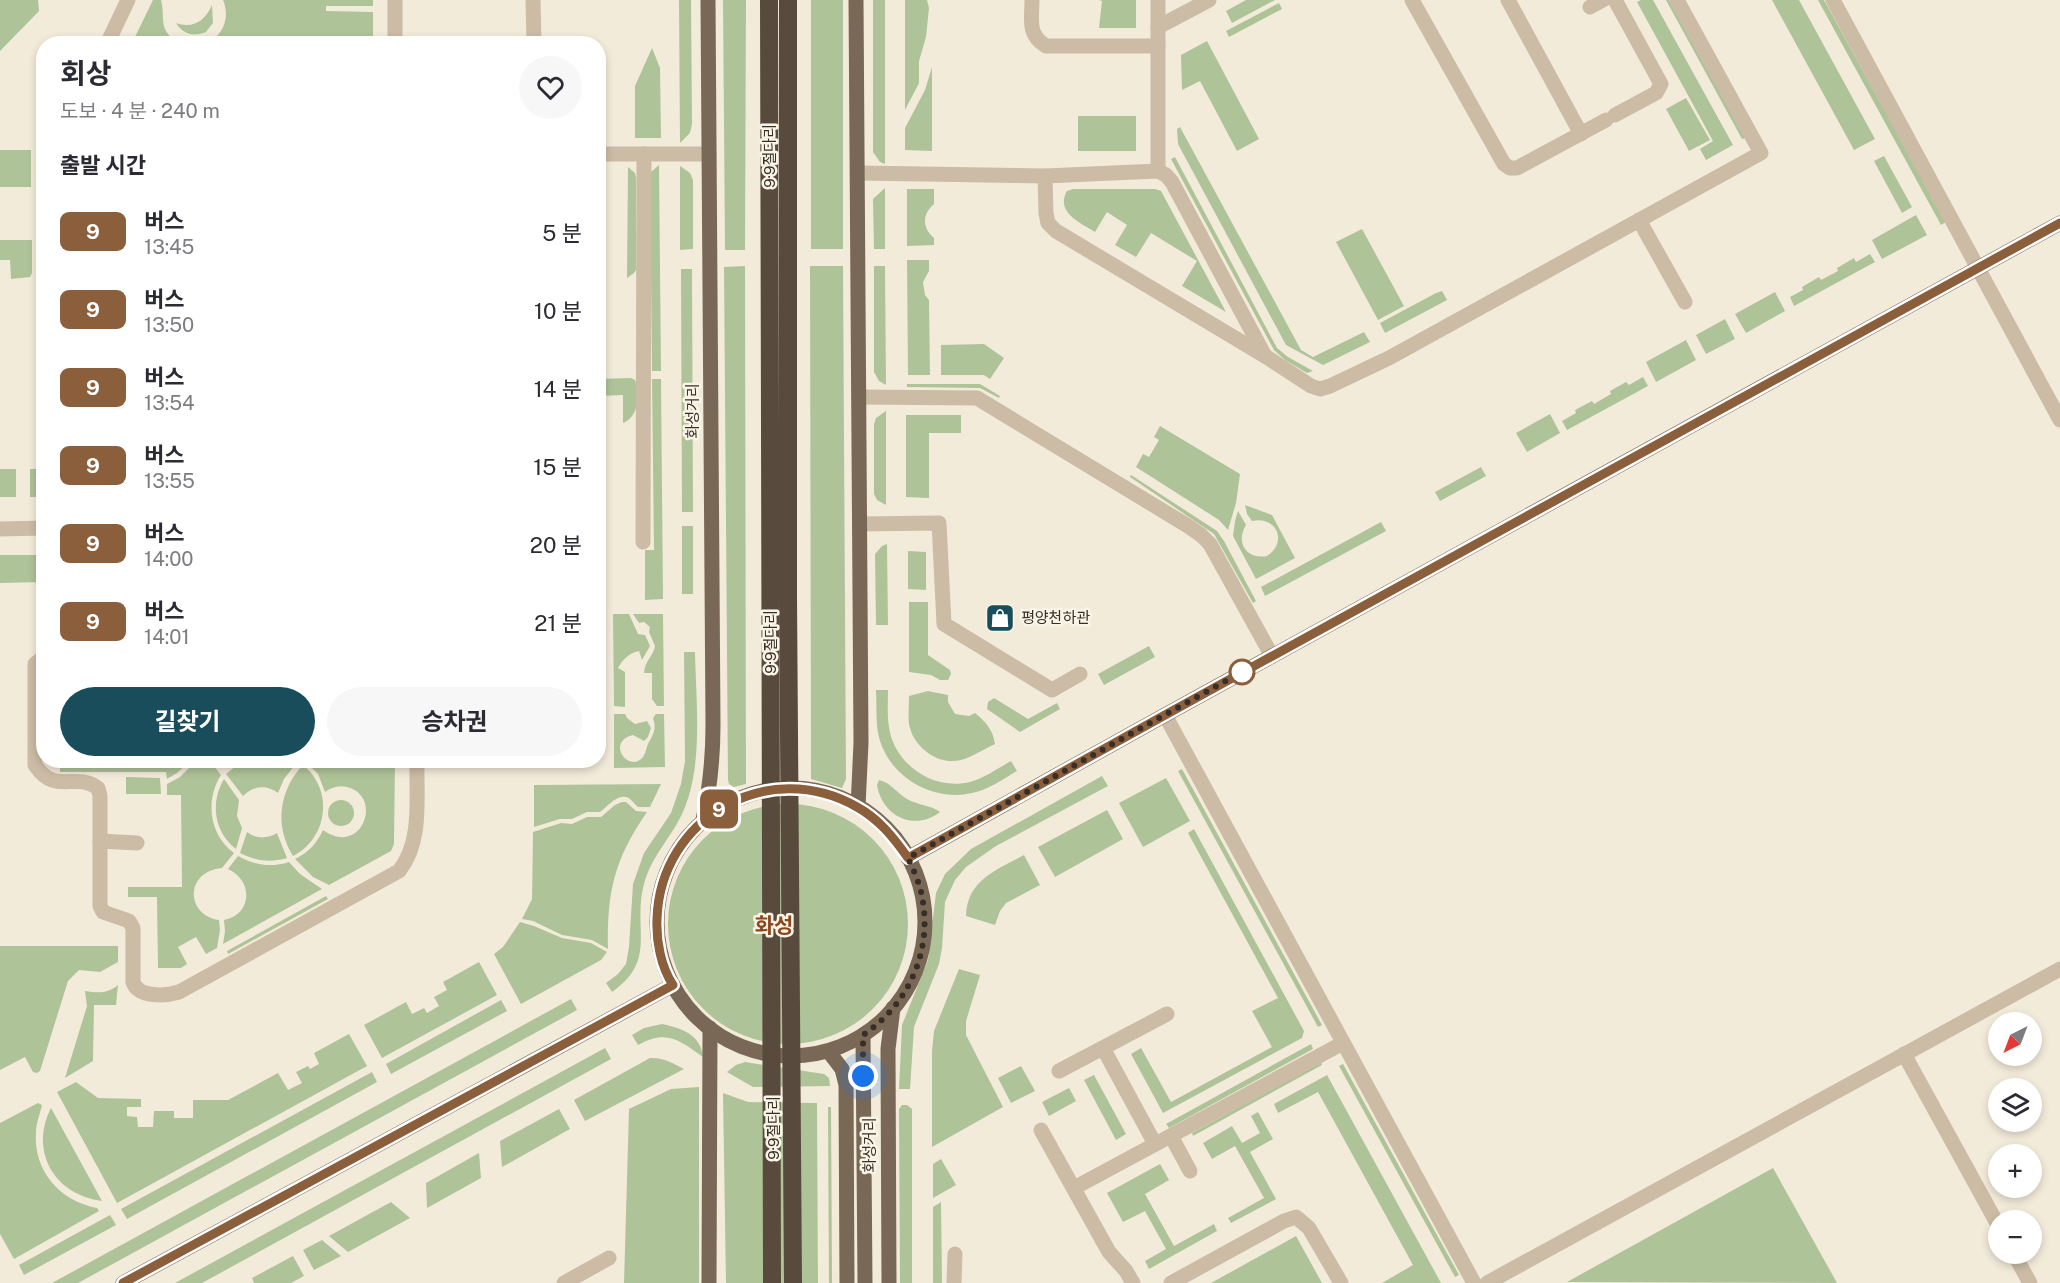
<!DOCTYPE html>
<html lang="ko">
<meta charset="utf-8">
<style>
body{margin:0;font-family:"Public Sans","Noto Sans KR",sans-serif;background:#f7f7f7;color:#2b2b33;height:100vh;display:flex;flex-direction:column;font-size:22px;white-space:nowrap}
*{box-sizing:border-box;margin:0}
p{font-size:20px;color:#7c7c81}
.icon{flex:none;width:33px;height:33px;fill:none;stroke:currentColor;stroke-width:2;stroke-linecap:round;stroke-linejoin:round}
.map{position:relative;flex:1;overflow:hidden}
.sheet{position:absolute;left:36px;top:36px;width:570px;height:732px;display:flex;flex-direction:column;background:#fff;border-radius:24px;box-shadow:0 3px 9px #0003}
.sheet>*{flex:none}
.badge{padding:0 12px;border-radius:9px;font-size:21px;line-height:39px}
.needle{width:39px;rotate:222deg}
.controls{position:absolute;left:1988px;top:1012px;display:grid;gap:12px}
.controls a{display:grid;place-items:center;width:54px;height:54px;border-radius:50%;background:#fff;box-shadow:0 3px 9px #0003;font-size:30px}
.you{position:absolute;width:30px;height:30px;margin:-15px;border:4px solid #fff;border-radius:50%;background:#1a73e8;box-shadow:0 0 0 9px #1a73e833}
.map>.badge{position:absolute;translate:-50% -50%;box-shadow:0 0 0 3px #fff}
h2{padding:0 24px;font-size:22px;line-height:54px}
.round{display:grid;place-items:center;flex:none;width:63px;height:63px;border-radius:32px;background:#f7f7f7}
.summary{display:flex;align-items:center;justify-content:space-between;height:102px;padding:0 24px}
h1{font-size:28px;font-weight:700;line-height:45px}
.action{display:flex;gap:12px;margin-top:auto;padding:12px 24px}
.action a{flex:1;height:69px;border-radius:36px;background:#1a4d5b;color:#fff;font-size:24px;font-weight:700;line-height:69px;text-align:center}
.action a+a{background:#f7f7f7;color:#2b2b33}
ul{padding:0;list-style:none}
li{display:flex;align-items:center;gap:18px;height:78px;padding:0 24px}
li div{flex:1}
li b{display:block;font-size:22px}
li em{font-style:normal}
li .badge{min-width:66px;font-weight:700;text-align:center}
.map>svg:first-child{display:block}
</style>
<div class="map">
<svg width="2060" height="1283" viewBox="0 0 2060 1283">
<rect width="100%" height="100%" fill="#f3ebda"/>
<g fill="#afc399">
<path d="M0,0H38L39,11L0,51Z"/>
<path d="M153,0H161C166,21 157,29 179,43H132Z"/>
<path d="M223,0H373V6H326V11L373,12V43H208C224,34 230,17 223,0Z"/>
<path d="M679,0H691L692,124L690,133L680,143Z"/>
<path d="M723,0H746L745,250H725Z"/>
<rect x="811" y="0" width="32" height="249"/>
<path d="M873,0H885V164L880,162L873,152Z"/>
<path d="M905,0H927L929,8L926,37L919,61V83L905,110Z"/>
<path d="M1099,0H1136V28H1099L1102,1Z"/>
<path d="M1246,0H1275L1232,23L1226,11Z"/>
<path d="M1641,0H1653L1733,145L1706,160L1700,149L1713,141L1637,2Z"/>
<path d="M1666,0H1669L1745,138L1742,139Z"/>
<path d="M1772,0H1799L1875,139L1854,150Z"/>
<path d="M1818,0H1824L1946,222L1941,225Z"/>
<path d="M1279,3L1282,9L1229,37L1226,31Z"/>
<path d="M212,5L213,23L206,32C193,37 183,34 176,23C193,29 205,21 212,5Z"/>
<path d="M1207,41L1259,139L1237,151L1200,81L1182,90L1181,55Z"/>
<path d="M652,48L660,68L661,138H635V86Z"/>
<path d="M932,67V151L905,150V128L925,90Z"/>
<path d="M1686,98L1710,140L1689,151L1666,109Z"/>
<rect x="1078" y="116" width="58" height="35"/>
<path d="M1180,127L1301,350L1313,357L1364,332L1370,342L1323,365L1286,345L1178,144L1177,129Z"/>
<rect x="0" y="150" width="31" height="37"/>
<path d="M1884,156L1912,207L1902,213L1874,161Z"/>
<path d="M1175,157L1277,348L1288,357L1313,371L1307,373L1285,360L1274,350L1171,159Z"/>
<path d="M659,165L661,371H652L650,177L651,172Z"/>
<path d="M680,166L690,173L693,180V249L680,250Z"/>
<path d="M628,167L635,173L636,178V270L634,273L627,278Z"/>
<path d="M885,188V249H874L873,199Z"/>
<path d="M907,189H934V204C922,214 922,228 934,238V245L907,246Z"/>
<path d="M1073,189H1155L1161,191L1226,312L1182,286L1197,261L1151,233L1136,257L1115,245L1127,225L1107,212L1095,232C1080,223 1055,212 1067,191Z"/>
<path d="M1916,215L1927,235L1882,259L1872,240Z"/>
<path d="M1362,229L1404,306L1378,320L1336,242Z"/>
<path d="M0,240H32V273L30,277L11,279L10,260H0Z"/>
<path d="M1870,254L1875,262L1794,306L1790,297L1803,290L1802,287L1819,277L1821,280L1838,271L1837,268L1854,258L1856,262Z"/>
<path d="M907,260H929V271L923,282L925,295L929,300L930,375H908Z"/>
<path d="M745,266L746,784L734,787L729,784L728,780L724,267Z"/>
<path d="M810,266H843L846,779L842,788L811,779Z"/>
<path d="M874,266H885L886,385L879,381L874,372Z"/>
<path d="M681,269H692L693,512H682Z"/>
<path d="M1442,291L1447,300L1385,333L1380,323L1436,293Z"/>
<path d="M1775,292L1785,311L1746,333L1735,314Z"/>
<path d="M1725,319L1735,339L1706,354L1696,335Z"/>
<path d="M1686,340L1696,360L1656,382L1646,362Z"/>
<path d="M984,344L1004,358L990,379L984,375H941V345Z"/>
<path d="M1643,377L1648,386L1567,430L1562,421L1576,413L1575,410L1592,401L1594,404L1611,394L1610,391L1626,382L1629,385Z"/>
<path d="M631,378L635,380C640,395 639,417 623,423V395L599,396L598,379Z"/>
<path d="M652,379H661L663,599L645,600V550H654Z"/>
<path d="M907,384H980L1000,396L999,398L980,388L907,387Z"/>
<path d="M886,411V505L877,500L874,494V424L876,418Z"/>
<path d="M1550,414L1560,433L1527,452L1516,433Z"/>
<path d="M906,415H961V433H929V498L906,497Z"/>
<path d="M1160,426L1240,474L1236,503L1228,530L1219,520L1136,467L1143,454L1149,457L1159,440L1154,437Z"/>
<path d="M1481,467L1486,476L1440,501L1435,492Z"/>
<rect x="0" y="469" width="16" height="28"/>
<rect x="30" y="469" width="13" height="28"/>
<path d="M1131,475L1217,531L1224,541L1256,601L1253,603L1214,534L1130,477Z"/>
<path d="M1245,505L1272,515L1295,558L1256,579L1233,536L1235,521L1238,511L1246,525C1235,543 1247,560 1267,556C1288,542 1277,516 1252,521L1247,514Z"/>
<path d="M1381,522L1386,531L1265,596L1261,587Z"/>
<rect x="682" y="526" width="11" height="68"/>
<path d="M887,544L888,625H876L875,554L882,546Z"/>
<path d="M908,551L926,552V590L908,589Z"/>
<path d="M0,555H43V582L0,583Z"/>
<path d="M909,602H928V655L950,670L951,674L948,680H940L931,675L909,672Z"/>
<path d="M613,614H629L638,634L645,635L650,646L642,660L639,651C629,653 623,659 618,668L625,672V707L614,706Z"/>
<path d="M633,614H663L664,706H657L652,699V673H644C645,660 653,657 655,646L649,632L650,627L644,622L639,623Z"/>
<path d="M1149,646L1155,657L1104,685L1098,674Z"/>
<path d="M684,652H695C696,700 703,762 685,807C675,834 652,854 644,884C632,929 658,960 612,992L606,983L618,974L626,964L629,947L633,884L644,853L671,813L681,784L685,761Z"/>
<path d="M876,690H888C888,702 887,715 889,727C894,764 933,791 970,782C985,778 998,768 1011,761L1017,771C1003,779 988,790 972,793C933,802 892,778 880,741C875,724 877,707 876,690Z"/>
<path d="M928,691L948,695V702L955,714L969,716L975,713C986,722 993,730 995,744C984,749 972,757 961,760C938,766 913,747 909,724C908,715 909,705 909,696Z"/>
<path d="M994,698L1028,719L1057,703L1060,709L1020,732L987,709L988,702Z"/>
<path d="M614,714H625L627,718L635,724L647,721L651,728L648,737L644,741L633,735C605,742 629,774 643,757C646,753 646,748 648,744C653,734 657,730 653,718L656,714H664L665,767L614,768Z"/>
<path d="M308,760L395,761L394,844L391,851L329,885L313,877L295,859C308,853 317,843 323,830C362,858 384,796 347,787C339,785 332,787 325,792L318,774L306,762Z"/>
<path d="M60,761V760L190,761L177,773L167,779L166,772H60Z"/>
<path d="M196,761H210L221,775C205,800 209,835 234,853L222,868C186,871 184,914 219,920L220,930L217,948L206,954L196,937L178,947L187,964L181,968H158L157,897H128V887H182L181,795H167V784L180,777Z"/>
<path d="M242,761L297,760L298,761L284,779L278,793C266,784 253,786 243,796L226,774Z"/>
<path d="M303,765C334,790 328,838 293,856C274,826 279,790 303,765Z"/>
<path d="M1182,769L1322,1025L1318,1027L1178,771Z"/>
<path d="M1102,776L1108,786L996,846L966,867L955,880L945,902L942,948L939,964L914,1027L910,1089H899L902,1025L928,960L936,893L945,874L971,849Z"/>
<path d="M126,777L160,778L161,794H126Z"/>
<path d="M1166,778L1190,821L1143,847L1119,803Z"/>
<path d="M224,779L239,800L237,816L242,828L236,849C214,832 210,802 224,779Z"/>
<path d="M879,780C890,782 898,794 907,799C917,805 931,805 940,812C914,832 882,816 877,785Z"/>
<path d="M661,784L650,807H638C634,804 631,798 626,797C616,795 607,807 600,812H587L572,819H560L534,827V785Z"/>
<circle cx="341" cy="813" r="13"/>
<path d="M622,802H626L636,811L647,812C614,860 607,891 608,949L592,940L562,935L533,921L522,919L532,899L533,832L561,823L572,824L587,817H601L615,805Z"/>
<circle cx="788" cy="924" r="120"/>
<path d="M1107,810L1123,839L1055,877L1038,847Z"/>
<path d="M1194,829L1304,1031L1302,1038L1163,1113L1131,1054L1141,1048L1171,1102L1272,1047L1252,1011L1278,998L1188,833Z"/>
<path d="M247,832C256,839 267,839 277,833L287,858C270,863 256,861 240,853Z"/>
<path d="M1024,855L1040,885L1006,903L1000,911L995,925L966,916C967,880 996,870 1024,855Z"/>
<path d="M238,856C254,865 271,868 289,862L300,874L322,889L223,944L225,931L224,920C253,914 253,880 228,869Z"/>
<path d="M326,896L328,899L228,954L227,951Z"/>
<path d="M520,922L534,926L562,938L591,943L607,952L601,960L521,1004L494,954L503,947Z"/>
<path d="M0,946H118V962L100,972L79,970L68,981L40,1071L37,1073L33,1072L25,1057L0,1070Z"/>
<path d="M479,962L497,995L382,1058L364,1025L406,1002L412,1014L424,1008L427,1013L439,1006L434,997L447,990L443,982Z"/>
<path d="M959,969L980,975L966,1021V1035L1003,1107L932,1147V1051L934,1031Z"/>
<path d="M118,985L116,1005H94L93,1061L65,1078L87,1006L85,991C98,993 107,994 118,985Z"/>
<path d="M571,999L577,1010L78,1283H52Z"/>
<path d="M501,1000L507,1011L391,1074L386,1064Z"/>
<path d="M662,1024C682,1028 701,1035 703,1057C679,1040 667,1029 638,1045L632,1035L644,1028Z"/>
<path d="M349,1034L367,1066L117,1203L57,1092L76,1082L98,1098L141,1099V1107H127V1116L137,1117L138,1127H153L154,1111H174V1118H193V1100H228L278,1073L288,1090L302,1083L296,1072L308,1066L310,1069L319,1064L314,1053Z"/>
<path d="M1311,1044L1313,1049L1169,1128L1166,1124Z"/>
<path d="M605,1048L611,1059L202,1283H175Z"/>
<path d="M650,1058C663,1057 673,1063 684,1069L585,1121L574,1100Z"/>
<path d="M745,1062L824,1074L829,1078L830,1086L753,1087L727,1072L736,1065Z"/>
<path d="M1321,1062L1322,1065L1193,1136L1192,1133Z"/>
<path d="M1343,1064L1459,1275L1455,1277L1339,1066Z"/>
<path d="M1021,1066L1035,1091L1011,1103L998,1078Z"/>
<path d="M372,1072L377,1082L127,1219L121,1209Z"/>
<path d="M1094,1075L1126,1134L1116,1140L1084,1080Z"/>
<path d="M1327,1075L1441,1283H1382L1413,1265L1318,1092L1278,1113L1274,1104Z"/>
<path d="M699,1087V1283H624L629,1109L671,1089Z"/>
<path d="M1069,1088L1076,1101L1049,1116L1042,1102Z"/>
<path d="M723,1093L748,1102L817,1103L818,1283H726Z"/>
<path d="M38,1103L42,1105C40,1114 36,1123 36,1132C33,1171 60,1201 97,1208L99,1211L14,1259L0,1234V1123Z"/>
<path d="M902,1105H907L912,1109V1283H900L899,1109Z"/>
<path d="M828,1107H831L832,1283H829Z"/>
<path d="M51,1108L102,1201C54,1195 29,1151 51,1108Z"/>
<path d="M559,1109L570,1129L502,1167L500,1141Z"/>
<path d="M1258,1112L1273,1139L1250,1152L1276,1199L1231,1223L1228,1218L1264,1198L1235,1146L1212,1159L1203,1143L1232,1126L1242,1143L1260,1133L1251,1116Z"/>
<path d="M479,1153L481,1178L427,1208L426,1183Z"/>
<path d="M941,1159L956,1185L933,1198V1164Z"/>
<path d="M1160,1164L1169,1180L1145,1194L1174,1246L1214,1224L1217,1231L1149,1269L1145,1261L1166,1249L1145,1211L1123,1222L1107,1193Z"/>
<path d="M1773,1168L1837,1283L1567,1282Z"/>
<path d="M391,1202L410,1218L348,1252L329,1236Z"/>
<path d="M941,1202L942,1283H933V1207Z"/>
<path d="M110,1215L116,1225L24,1275L19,1265Z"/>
<path d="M1296,1236L1322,1283H1211Z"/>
<path d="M322,1240L341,1256L314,1270L303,1250Z"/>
<path d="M293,1256L304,1276L291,1283H254L252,1278Z"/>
</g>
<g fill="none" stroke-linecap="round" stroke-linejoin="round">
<g stroke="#ccbca6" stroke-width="15">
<path d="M395,0V44"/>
<path d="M533,0L534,43"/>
<path d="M1032,0C1032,19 1027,35 1046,46H1158"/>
<path d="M1158,0V171"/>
<path d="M1412,0L1504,164L1510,168H1517L1606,120"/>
<path d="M1508,0L1581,134"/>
<path d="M1615,0L1661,84L1656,93L1615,115"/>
<path d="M1833,0L2060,420"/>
<path d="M1590,7L1603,0"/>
<path d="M1158,27L1209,0"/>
<path d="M107,44L128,0"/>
<path d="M598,154H709"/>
<path d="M858,173L1045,176L1158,171L1166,175L1172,182L1265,356"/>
<path d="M1045,176L1046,213L1048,223L1056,231L1265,356L1311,386L1320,389L1330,386L1389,358L1761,153L1677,0"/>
<path d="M1639,220L1685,302"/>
<path d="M859,397L977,398L1188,526L1201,535L1210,544L1272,656"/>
<path d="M860,524L939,523L944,624L1052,690L1080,674"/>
<path d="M0,529L44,528"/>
<path d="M643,542L644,154"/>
<path d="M44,657L35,664V765C56,796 74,771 98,788L100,796V906L103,912L129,921L133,928V982C138,998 166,996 179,992L399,871C423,841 416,797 417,760"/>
<path d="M1165,715L1474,1283"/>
<path d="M100,841L137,843"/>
<path d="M1103,1048L1155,1144"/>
<path d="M1904,1054L1998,1225"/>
<path d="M1059,1071L1167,1014"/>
<path d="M1041,1130L1109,1252L1126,1271L1133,1283"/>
<path d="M1171,1136L1190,1171"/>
<path d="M1074,1188L1343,1043"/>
<path d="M2014,1254L2030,1283"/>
<path d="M564,1283L609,1258"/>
<path d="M954,1283L955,1254"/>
<path d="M1171,1283L1284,1221L1296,1217L1309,1228L1341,1283"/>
<path d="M1487,1283L2060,969"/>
</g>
<g stroke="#7a6857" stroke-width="15">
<path d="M856,0L861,743L858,807"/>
<circle cx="791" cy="922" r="134"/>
<path d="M703,820C710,788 713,758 713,725L708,0"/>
<path d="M908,858L1165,715L2060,223"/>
<path d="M863,1035L865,1283"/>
<path d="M829,1052L842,1069L846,1085L847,1283"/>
<path d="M123,1283L673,985"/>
<path d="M709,1283L710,1028"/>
<path d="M889,1283L888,1049L893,1008"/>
</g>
<g stroke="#594a3e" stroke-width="18">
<path d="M769,0L772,1283"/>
<path d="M788,0V597L793,1283"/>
</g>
</g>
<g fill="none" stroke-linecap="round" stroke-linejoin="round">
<g stroke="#fff" stroke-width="14">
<path id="line" d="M123,1283L673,985C661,967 656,941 657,919C660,818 768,756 857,807C879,819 894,838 908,858L1165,715L2060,223"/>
</g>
<use href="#line" stroke="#8b5e3c" stroke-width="9"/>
<path stroke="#372e27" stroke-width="6" stroke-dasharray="0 10.8" d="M863,1076V1035C908,1005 933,951 922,897C920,884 914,871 908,858L1242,672"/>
</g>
<defs>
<g id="shop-square" transform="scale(1.5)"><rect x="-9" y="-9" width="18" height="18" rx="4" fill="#1a4d5b" stroke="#faf4e7"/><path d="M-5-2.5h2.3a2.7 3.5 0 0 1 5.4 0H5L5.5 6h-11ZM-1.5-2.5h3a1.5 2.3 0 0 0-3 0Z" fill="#fff"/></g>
</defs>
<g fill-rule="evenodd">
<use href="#shop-square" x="1000" y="618"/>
</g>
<circle fill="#fff" stroke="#8b5e3c" stroke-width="3" cx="1242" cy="672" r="12"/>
<g text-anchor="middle" stroke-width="5" stroke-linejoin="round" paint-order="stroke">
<g font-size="15" fill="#372e27" stroke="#faf4e7">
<text transform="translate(770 156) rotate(-90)" y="5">9·9절다리</text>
<text transform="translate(693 411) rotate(-90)" y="5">화성거리</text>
<text transform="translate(771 642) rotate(-90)" y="5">9·9절다리</text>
<text transform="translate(774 1128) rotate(-90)" y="5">9·9절다리</text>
<text transform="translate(870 1145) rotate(-90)" y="5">화성거리</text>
</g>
<g font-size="15" fill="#372e27" stroke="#faf4e7" text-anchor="start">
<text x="1021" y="623">평양천하관</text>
</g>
<g font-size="21" font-weight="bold" fill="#8a461c" stroke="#faf4e7">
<text x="774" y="933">화성</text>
</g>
</g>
</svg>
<div class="controls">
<a><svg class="needle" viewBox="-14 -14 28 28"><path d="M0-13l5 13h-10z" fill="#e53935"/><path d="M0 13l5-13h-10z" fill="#7c7c81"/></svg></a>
<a><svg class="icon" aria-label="layers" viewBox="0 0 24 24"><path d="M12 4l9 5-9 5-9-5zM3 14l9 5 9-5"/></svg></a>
<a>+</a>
<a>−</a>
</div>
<div class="you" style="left:863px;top:1076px"></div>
<b class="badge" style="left:719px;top:809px;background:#8b5e3c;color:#fff">9</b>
<section class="sheet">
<div class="summary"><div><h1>회상</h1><p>도보 · 4 분 · 240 m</p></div><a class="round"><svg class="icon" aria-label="heart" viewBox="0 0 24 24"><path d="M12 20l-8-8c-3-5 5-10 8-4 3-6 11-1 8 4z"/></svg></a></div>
<h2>출발 시간</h2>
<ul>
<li><span class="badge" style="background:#8b5e3c;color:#fff">9</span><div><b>버스</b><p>13:45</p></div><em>5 분</em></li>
<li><span class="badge" style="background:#8b5e3c;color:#fff">9</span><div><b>버스</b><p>13:50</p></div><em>10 분</em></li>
<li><span class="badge" style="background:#8b5e3c;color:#fff">9</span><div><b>버스</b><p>13:54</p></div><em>14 분</em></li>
<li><span class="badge" style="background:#8b5e3c;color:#fff">9</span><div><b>버스</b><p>13:55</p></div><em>15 분</em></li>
<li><span class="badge" style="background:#8b5e3c;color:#fff">9</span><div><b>버스</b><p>14:00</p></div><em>20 분</em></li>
<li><span class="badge" style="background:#8b5e3c;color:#fff">9</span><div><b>버스</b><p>14:01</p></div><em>21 분</em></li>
</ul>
<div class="action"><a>길찾기</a><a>승차권</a></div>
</section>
</div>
